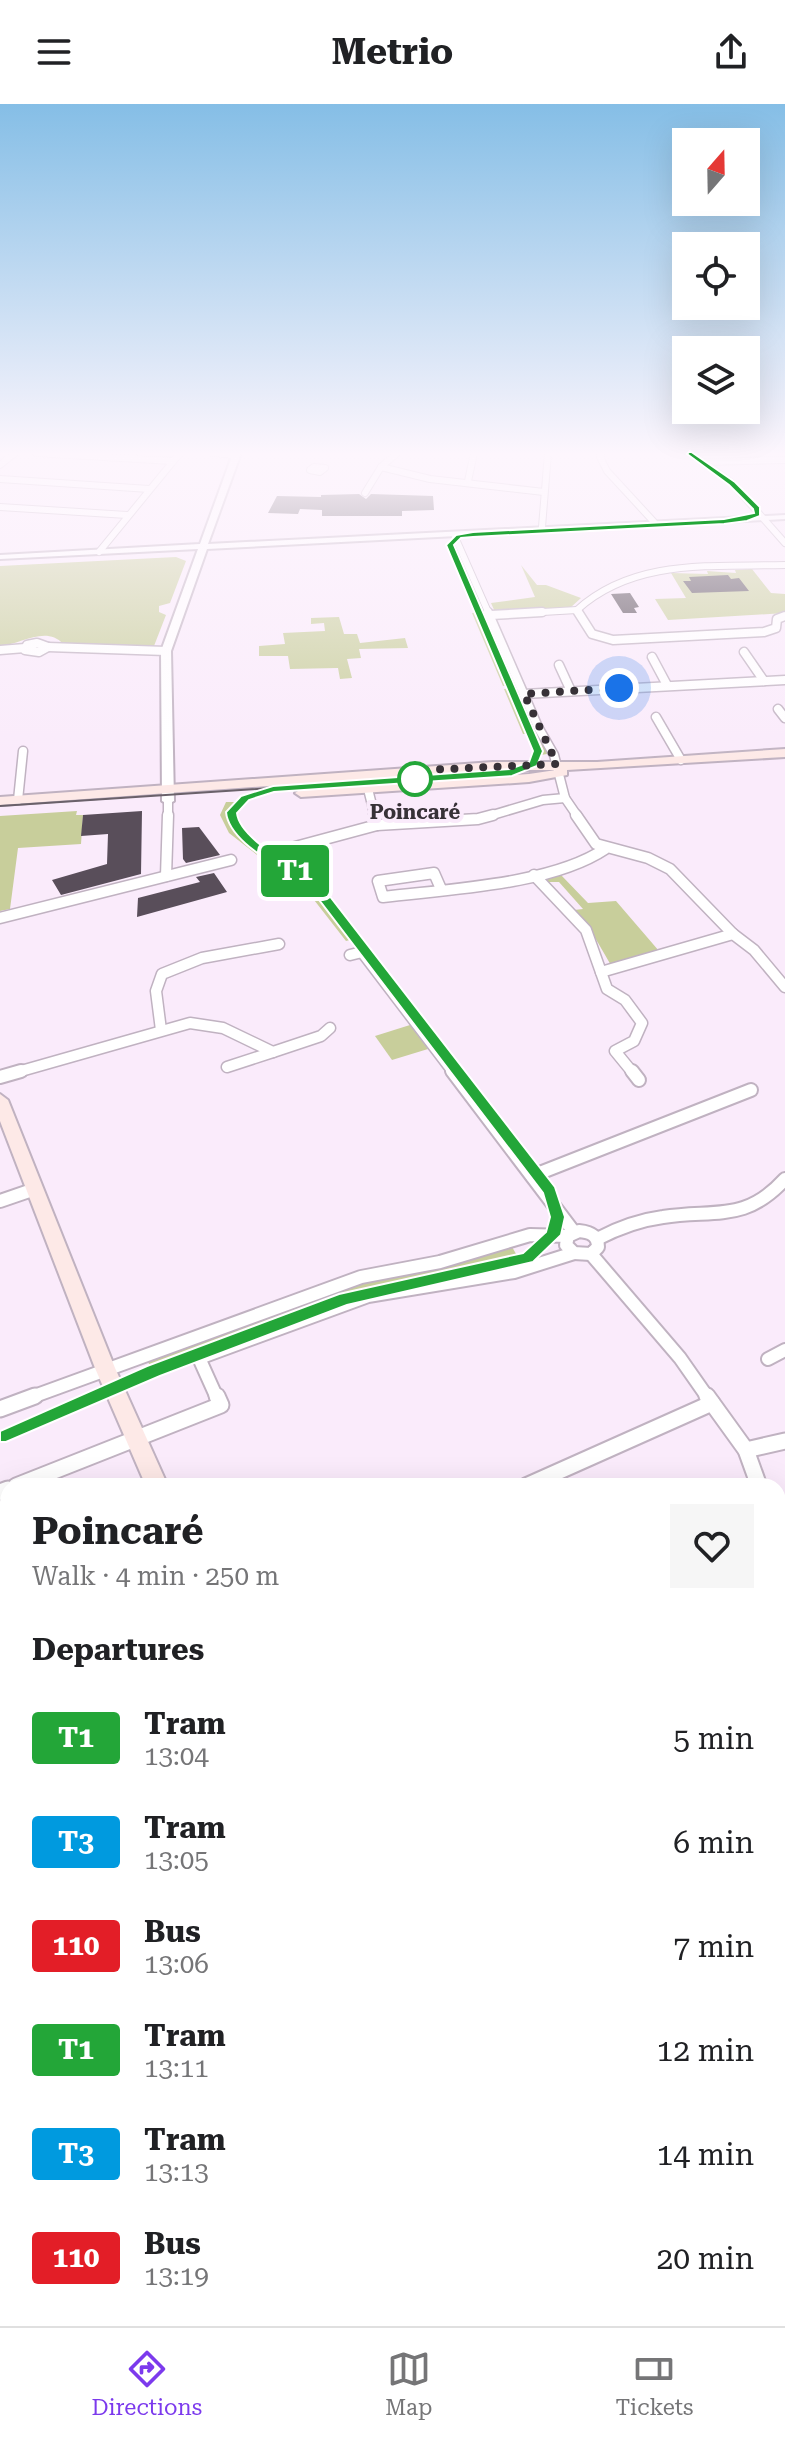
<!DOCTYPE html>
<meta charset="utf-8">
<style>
body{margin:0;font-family:"Roboto Serif",serif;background:#f6f6f6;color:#202124;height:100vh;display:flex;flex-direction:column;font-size:30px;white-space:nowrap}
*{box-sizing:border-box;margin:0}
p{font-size:26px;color:#757577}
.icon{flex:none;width:44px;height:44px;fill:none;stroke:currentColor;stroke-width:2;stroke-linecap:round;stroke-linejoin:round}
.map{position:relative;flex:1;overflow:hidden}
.panel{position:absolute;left:0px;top:1374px;width:786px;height:848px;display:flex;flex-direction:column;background:#fff;border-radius:24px 24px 0 0;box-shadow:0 8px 32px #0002}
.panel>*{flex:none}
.badge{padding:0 16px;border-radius:6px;font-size:28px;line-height:52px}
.needle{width:52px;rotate:20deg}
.buttons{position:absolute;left:672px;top:24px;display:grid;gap:16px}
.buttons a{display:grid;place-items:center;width:88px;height:88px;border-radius:0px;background:#fff;box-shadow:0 8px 32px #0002;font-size:40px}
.you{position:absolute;width:40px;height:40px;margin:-20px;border:6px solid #fff;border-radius:50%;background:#1a73e8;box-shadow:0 0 0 12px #1a73e833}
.map>.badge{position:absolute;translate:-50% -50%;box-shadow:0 0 0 4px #fff}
h2{padding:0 32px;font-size:30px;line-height:72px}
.round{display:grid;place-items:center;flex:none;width:84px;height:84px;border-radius:0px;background:#f6f6f6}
.headline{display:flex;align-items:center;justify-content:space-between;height:136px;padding:0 32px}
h1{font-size:38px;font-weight:700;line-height:60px}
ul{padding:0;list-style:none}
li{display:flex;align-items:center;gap:24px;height:104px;padding:0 32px}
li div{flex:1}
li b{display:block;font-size:30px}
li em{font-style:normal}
li .badge{min-width:88px;font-weight:700;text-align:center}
header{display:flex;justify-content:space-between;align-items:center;height:104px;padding:0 32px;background:#fff;font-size:36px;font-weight:700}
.menu{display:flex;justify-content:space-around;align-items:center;height:112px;border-top:2px solid #e0e0e0;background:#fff;font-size:22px;color:#757577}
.menu a{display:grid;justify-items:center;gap:4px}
.menu .active{color:#7c3aed}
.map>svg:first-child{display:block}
</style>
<header><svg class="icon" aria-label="menu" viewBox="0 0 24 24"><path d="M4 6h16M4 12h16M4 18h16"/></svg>Metrio<svg class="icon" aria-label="share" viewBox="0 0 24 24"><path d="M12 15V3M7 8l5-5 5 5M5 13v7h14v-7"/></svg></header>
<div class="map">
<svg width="785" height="2222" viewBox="0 0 785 2222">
<rect width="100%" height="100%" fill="#faebfb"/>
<g fill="#c8ce9b">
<path d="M176,453L186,457L170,499L159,502V508L166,511L154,542L63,540C46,521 20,541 0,542V462Z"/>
<path d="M521,461L537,481H546L581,494L570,504L495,508L491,499L535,493Z"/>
<path d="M752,465L771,489L785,490V509L668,516L655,495L686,494L671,469L708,470L707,467L736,469L735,466Z"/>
<path d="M484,508L517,581L503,582L472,509Z"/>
<path d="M339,513L344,530H357L360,539L405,534L408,544L359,545L361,554L347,555L352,574L340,575L338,564L290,565L288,552H259V542L285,540L283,529L325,527L324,519L311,520V514Z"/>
<path d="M518,584L546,645L547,650L541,651L533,630H523L504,585Z"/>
<path d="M226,698H242L234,711L244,730L270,750L261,754L229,729L220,711Z"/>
<path d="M77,707L76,711H83L81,740L18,744L10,805L0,807V712Z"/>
<path d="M274,753L312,779L357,834L346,837L304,783L265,757Z"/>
<path d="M563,767L561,771L588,799L616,797L659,847L612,863L590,825L574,806L583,805L559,778H547L549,771Z"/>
<path d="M410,921L428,945L392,956L375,932Z"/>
<path d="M512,1143L522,1160L323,1205L154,1270L146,1254L352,1182L452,1161Z"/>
</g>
<g fill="#594e5a">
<path d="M359,390L366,395L371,390L433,392L434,406L402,407V412H322V406L300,405L298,410L268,409L277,392L321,393V391Z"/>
<path d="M728,471L731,475L739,474L749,487L692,489L683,477H691L689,473Z"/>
<path d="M630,489L639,503L634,504L637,509H623L611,490Z"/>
<path d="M142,707L141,770L61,791L52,776L107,760L108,730L81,732L83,711Z"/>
<path d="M199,723L220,751L186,759L183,755L182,724Z"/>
<path d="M214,769L227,788L137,813L138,794L200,778L196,773Z"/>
</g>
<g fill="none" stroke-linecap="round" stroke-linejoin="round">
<g stroke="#c0b2c1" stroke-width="8">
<g id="minor-far5">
<path d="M36,349L172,357"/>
<path d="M213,349L236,351"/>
<path d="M602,349L600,353L607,367L654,418"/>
<path d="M690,349L732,379L785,439"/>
<path d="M704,358L785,356"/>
<path d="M0,361L15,349"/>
<path d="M314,363L325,364L320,368L310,366Z"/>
<path d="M381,363L430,375L544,388"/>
<path d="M0,375L149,385"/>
<path d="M468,377L474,349"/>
<path d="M365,389L381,363L397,349"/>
<path d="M0,403L127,411"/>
<path d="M542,423L548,349"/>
<path d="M455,433L489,510"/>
<path d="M99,448L180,349"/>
<path d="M577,506C634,454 713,463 785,461"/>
<path d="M507,510L577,506L580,510"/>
</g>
</g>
<g stroke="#c0b2c1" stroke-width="11">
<g id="minor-far4">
<path d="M488,508L538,623L554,651L565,694L578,713"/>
<path d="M578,508L592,530L613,536L764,528L776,524L777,515L785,512"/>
<path d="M491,511L542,508"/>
<path d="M37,539L48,543L39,548L25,546L27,541Z"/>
<path d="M48,543L166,547"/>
<path d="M0,546L25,544"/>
<path d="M744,548L764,577"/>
<path d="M652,553L667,581"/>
<path d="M559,561L571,587"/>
<path d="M524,590L785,576"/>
<path d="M778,605L785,614"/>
<path d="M656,613L681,656"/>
<path d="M368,685L375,713"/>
<path d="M18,696L23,647"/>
<path d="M168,713V697"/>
<path d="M486,713L543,696L565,694"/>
</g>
</g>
<g stroke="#c0b2c1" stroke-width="13">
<g id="minor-far3">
<path d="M374,711L377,721"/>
<path d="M576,711L596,740L648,754L670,765L733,830L754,846L785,883"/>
<path d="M284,746L377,721L478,715L493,711"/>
<path d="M534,771L586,826L607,885L625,896L642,919L634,937L615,947L633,969"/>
<path d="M166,772L168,711"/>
<path d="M441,785L434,769L378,777L383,793C448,785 551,781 605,745"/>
<path d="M0,814L231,756"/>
<path d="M350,851L362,848L454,969"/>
<path d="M601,868L733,830"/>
<path d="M161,926L156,887L162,870L202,854L279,840"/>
<path d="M227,963L273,948"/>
<path d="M14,969L190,919L223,924L273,948L321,932L330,924"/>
</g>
</g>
<g stroke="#c0b2c1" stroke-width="16">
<g id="minor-far2">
<path d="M452,967L574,1128"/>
<path d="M632,967L639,976"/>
<path d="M0,973L21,967"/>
<path d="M532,1072L751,986"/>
<path d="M0,1097L35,1085"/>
<path d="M579,1127C590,1128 598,1131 598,1143L591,1150L574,1149L566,1141L568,1132Z"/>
<path d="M597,1135C618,1124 640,1116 663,1113C715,1105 745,1119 785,1075"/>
<path d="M591,1150L680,1254L708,1294"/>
<path d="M768,1255L785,1246"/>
<path d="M29,1294L361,1173L440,1158L530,1131L568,1132"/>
<path d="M217,1294L199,1254L368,1192L514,1168L574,1149"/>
</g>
</g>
<g stroke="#c0b2c1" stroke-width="19">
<g id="minor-far1">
<path d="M707,1292L746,1346L759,1382"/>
<path d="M0,1305L35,1292"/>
<path d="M746,1346L785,1337"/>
<path d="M16,1382L221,1301L217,1292"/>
<path d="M526,1382L712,1299"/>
<path d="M0,1388L8,1385"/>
<path d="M778,1433L785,1451"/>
<path d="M0,1470L8,1466"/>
<path d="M778,1505L785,1501"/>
<path d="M778,1698L780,1704"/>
</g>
</g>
<g stroke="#c0b2c1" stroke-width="23">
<g id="minor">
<path d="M779,1702L785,1717"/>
<path d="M0,1733L8,1765"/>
<path d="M0,1790L8,1786"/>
<path d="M451,2214L454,2222"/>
<path d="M745,2214L748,2222"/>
<path d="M471,2222L479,2214"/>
</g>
</g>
<g stroke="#c0b2c1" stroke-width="4">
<path id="tertiary" d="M233,349H241L208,440L785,411V415L207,445L171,547L174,697L168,700L162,697L161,547L198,445L0,455V451L200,440Z"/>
</g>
<g stroke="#c0b2c1" stroke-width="4">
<g id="secondary">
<path d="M785,645V653L567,666V671L529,678L301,693L295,689L301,685L529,670L556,666H493L0,701V693L493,658H597Z"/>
<path d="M0,990L8,996L115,1264L168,1382H146L95,1264L0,1017Z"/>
<path d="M472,2214H504L507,2222H475Z"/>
</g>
</g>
<use href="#minor-far5" stroke="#fff" stroke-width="6"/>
<use href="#minor-far4" stroke="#fff" stroke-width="8"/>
<use href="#minor-far3" stroke="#fff" stroke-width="10"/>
<use href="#minor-far2" stroke="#fff" stroke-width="12"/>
<use href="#minor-far1" stroke="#fff" stroke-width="15"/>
<use href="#minor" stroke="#fff" stroke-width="19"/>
<use href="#tertiary" fill="#fff" fill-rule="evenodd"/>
<use href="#secondary" fill="#fde9e7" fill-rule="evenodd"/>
<g stroke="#6a616a" stroke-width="2">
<path d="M0,702L512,668L527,664L537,655L538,647L450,441L459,432L473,430L724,417L747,415L758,410L757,404L727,375L690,349"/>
<path d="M93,1294L345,1195L525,1155C553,1139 562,1117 550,1087L321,789L255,741L235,719L232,708C242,694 256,688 273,685"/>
</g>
<path stroke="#6a616a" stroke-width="3" d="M0,1332L97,1292"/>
</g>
<linearGradient id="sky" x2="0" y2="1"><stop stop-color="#85bee6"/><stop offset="0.53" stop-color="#fdf6fd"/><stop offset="1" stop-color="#fdf6fd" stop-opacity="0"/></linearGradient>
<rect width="785" height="660" fill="url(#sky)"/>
<path fill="#23a638" stroke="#fff" stroke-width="2" d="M690,347L735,378L760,403V412L747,417L724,420L473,433L461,434L454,441L543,647L537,662L512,672L274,688L249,696L237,709C240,738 303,765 325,786L555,1083L565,1113L561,1131L533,1158L347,1201L160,1272L6,1338H0V1327L147,1262L339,1190L523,1149L546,1128L550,1113L543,1089L316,792C293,768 229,742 226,708L241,692L273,682L510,665L529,658L533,647L446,441L456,431L473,428L724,415L754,409L753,405L729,381L687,350Z"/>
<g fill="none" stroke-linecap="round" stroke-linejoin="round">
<path stroke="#373137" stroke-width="8" stroke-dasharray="0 14.4" d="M415,675L424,666L557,660L524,590L619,584"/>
</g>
<circle fill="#fff" stroke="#23a638" stroke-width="4" cx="415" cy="675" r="16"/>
<g text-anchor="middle" stroke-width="8" stroke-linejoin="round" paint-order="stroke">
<g font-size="20" font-weight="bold" fill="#373137" stroke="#faebfb">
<text x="415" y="715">Poincaré</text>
</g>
</g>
</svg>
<div class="buttons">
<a><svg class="needle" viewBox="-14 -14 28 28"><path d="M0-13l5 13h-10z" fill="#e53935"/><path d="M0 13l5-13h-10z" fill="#757577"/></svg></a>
<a><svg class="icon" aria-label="locate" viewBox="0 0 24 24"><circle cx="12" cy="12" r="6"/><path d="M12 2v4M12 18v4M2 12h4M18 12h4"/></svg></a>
<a><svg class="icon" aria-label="layers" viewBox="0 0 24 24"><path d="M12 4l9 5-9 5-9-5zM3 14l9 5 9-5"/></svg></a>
</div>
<div class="you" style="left:619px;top:584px"></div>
<b class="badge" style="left:295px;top:767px;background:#23a638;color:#fff">T1</b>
<section class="panel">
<div class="headline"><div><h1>Poincaré</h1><p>Walk · 4 min · 250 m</p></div><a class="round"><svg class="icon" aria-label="heart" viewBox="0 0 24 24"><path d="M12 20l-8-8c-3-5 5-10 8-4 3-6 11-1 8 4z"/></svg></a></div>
<h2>Departures</h2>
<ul>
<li><span class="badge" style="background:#23a638;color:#fff">T1</span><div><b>Tram</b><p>13:04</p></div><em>5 min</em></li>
<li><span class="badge" style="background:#009adf;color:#fff">T3</span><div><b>Tram</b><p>13:05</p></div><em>6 min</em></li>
<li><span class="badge" style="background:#e31e27;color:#fff">110</span><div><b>Bus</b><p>13:06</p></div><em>7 min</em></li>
<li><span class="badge" style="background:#23a638;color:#fff">T1</span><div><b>Tram</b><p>13:11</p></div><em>12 min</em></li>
<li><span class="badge" style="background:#009adf;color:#fff">T3</span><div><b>Tram</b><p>13:13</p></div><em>14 min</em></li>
<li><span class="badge" style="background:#e31e27;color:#fff">110</span><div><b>Bus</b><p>13:19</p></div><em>20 min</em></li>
</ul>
</section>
</div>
<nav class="menu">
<a class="active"><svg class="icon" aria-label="directions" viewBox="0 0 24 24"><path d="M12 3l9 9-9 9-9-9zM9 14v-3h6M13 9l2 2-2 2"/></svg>Directions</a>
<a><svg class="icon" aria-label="map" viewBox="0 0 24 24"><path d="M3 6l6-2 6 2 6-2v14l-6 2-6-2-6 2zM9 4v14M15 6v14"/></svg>Map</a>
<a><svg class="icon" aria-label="tickets" viewBox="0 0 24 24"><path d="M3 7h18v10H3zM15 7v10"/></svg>Tickets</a>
</nav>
